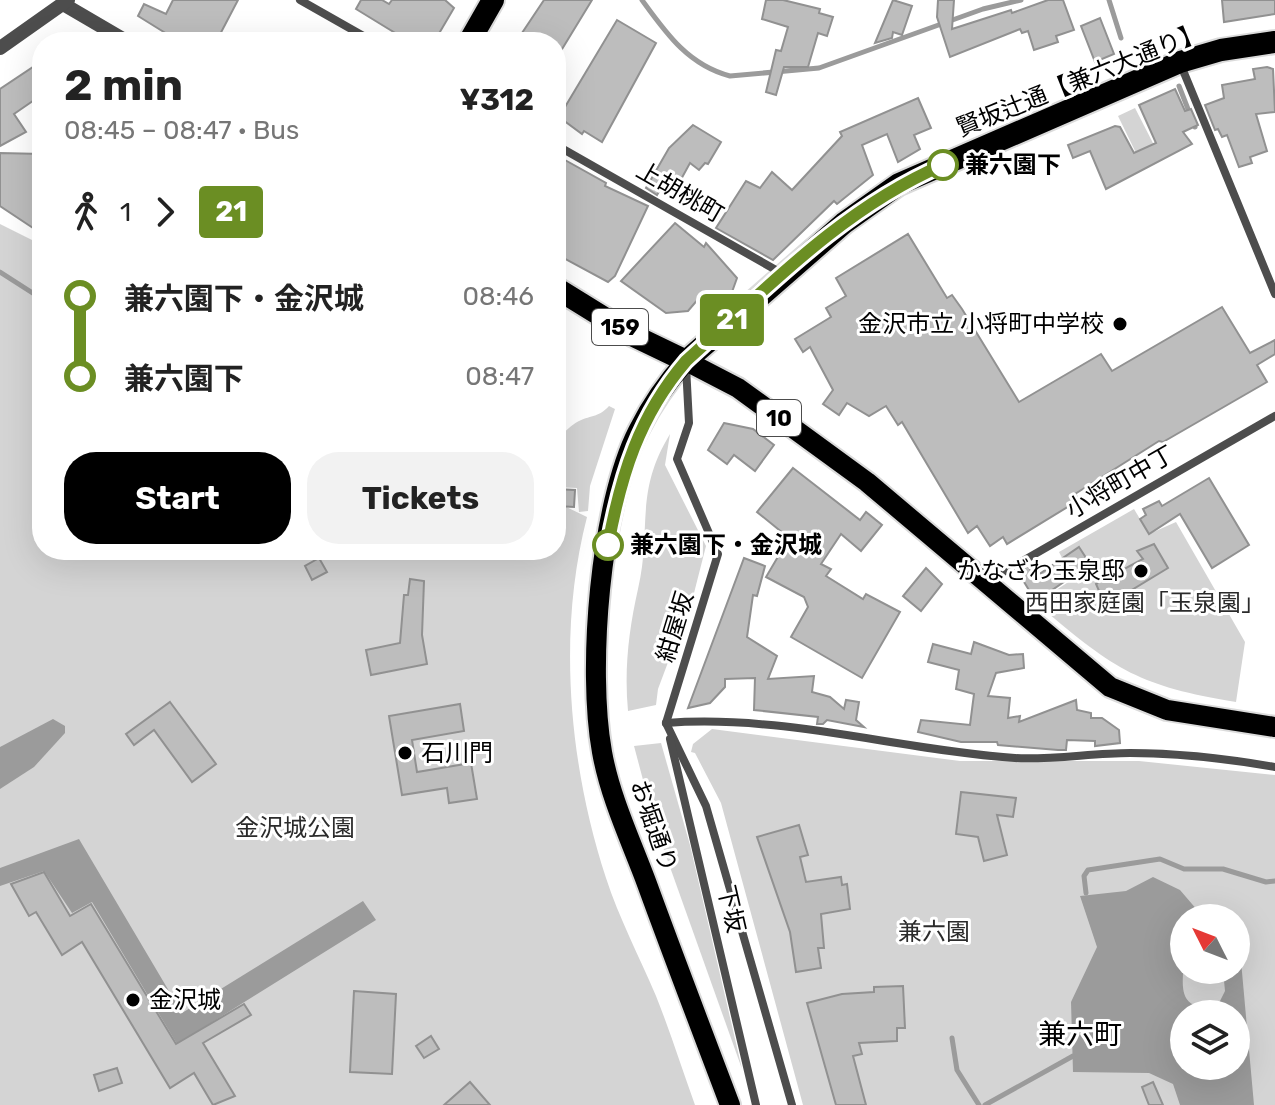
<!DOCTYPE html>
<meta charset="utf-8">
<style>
body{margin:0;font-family:Rubik,"Noto Sans JP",sans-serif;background:#f2f2f2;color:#222;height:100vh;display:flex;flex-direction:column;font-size:30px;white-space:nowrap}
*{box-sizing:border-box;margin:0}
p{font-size:26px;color:#767676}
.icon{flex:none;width:44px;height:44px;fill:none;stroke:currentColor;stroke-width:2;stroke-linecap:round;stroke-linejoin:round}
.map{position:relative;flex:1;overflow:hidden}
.panel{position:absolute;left:32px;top:32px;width:534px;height:528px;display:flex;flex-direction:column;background:#fff;border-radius:32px;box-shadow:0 8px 32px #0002}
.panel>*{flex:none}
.badge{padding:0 16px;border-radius:6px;font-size:28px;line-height:52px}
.needle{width:52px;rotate:312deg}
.buttons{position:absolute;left:1170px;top:904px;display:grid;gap:16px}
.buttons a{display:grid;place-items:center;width:80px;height:80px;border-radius:50%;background:#fff;box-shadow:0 8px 32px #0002;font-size:40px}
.map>.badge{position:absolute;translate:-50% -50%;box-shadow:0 0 0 4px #fff}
.legs{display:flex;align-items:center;gap:12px;height:88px;padding:0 32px;font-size:26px}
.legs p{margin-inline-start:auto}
.overview{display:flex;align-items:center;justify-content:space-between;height:136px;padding:0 32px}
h1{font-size:44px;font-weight:700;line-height:60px}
.action{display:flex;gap:16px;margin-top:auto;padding:16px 32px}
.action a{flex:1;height:92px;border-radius:32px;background:#000;color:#fff;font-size:32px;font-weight:700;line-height:92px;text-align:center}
.action a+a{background:#f2f2f2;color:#222}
ul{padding:0 32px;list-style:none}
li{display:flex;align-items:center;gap:28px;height:80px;font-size:30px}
li i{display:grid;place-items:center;width:12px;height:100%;margin:0 10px;background:currentColor}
li i::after{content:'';width:20px;height:20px;margin:-10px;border:6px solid;border-radius:50%;background:#fff}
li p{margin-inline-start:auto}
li:first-child i{background:linear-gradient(#0000 50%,currentColor 0)}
li:last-child i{background:linear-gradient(currentColor 50%,#0000 0)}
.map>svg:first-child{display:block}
</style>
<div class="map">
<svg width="1275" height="1105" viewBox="0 0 1275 1105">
<rect width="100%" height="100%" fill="#fff"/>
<g fill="#d4d4d4" fill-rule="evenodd">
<path d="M1135,108L1155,147L1138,157L1118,116Z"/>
<path d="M0,224L42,245V550H556V502L587,517C557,633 569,765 606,878C619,918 639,956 656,996C670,1031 682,1069 695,1105H0Z"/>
<path d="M609,406L615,409L590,486L588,511L579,512L577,488L556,487V437C566,433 570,425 579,421C592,415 599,417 609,406Z"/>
<path d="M670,434L665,465L706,546L694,593L658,689L656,705L628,711C624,669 629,629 638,589C652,529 634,493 670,434Z"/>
<path d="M1134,509L1149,534L1176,522L1245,642L1236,702C1140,686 1116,671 1042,608L1050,600L1047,596L1073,579L1059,552Z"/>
<path d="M712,729L960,761H1139L1275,775V1105H803L721,803L695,753L691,752L693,744ZM1184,918H1236V970H1184ZM1184,1014H1236V1066H1184Z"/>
<path d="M661,743L690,845L742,1069L655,825L634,746Z"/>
</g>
<g fill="#9b9b9b" fill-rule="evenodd">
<path d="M53,719L65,726V733L34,767L0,789V747Z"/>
<path d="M79,839L182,1013L363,901L376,920L177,1044L92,902L72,913L44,871L0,886V868Z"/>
<path d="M1153,877L1180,890L1204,918H1184C1184,931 1185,944 1184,957C1183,985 1175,1011 1217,1007L1225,991L1223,970H1236V955L1241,961L1254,1105H1180L1173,1084L1149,1073L1073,1072L1071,1002L1097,947L1080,896L1126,891ZM1236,1014V1066H1184V1014Z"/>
</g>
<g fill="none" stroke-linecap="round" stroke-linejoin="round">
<g stroke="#9b9b9b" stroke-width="5">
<path d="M642,0C666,33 688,65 730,76L819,68L983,9L1021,0"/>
<path d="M1109,0L1121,38"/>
<path d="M1179,86L1195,127"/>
<path d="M0,272L42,299"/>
<path d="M1086,893L1084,876L1088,870L1160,859L1184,869H1223L1266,882L1275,881"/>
<path d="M952,1038L957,1070L979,1105"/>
<path d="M985,1105L1073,1056"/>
</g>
</g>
<g fill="#bdbdbd" stroke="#919191" stroke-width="2">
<path d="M173,0H238L216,42H180L138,16L144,4L166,14Z"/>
<path d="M361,0H382L389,4L392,0H445L454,8L434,42H410L356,9Z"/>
<path d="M544,0H592L556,59V42H516Z"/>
<path d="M766,0H783L820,9L819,13L833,17L827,36L818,33L808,67H784L776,95L766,92L776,50L781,51L788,27L762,19Z"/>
<path d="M893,0L912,6L902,35L893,32L892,38L875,43Z"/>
<path d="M938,0H954L952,29L1011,10L1012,13L1048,0H1063L1074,30L1056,36L1058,42L1034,50L1028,31L1022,33L1020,29L950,57L937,17Z"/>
<path d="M1222,0H1275V14L1224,22Z"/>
<path d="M1100,18L1114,54L1095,62L1081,26Z"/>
<path d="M617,20L656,43L602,142L584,131L582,134L559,117Z"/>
<path d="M42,61L40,96L14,114L26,132L0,146V89Z"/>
<path d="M1267,67L1273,69L1275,112L1256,114L1267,151L1250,157L1252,163L1239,167L1227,135L1222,137L1218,129L1215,130L1205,105L1224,98L1222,85L1255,79L1253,69Z"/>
<path d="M1175,89L1185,111L1191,109L1198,125L1183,132L1192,144L1106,189L1090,151L1073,158L1068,145L1115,126L1120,127L1134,153L1156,143L1139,105Z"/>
<path d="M918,98L931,128L914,135L920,149L898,162L887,134L862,145L873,175L837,204L834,201L773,260L716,228L746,181L760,188L772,172L792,190L842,136L840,132Z"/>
<path d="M693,125L721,142L708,164L705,163L699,170L690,163L673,194L661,188L657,195L646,188L669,148Z"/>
<path d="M0,153L42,154V234L0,206Z"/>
<path d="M556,155L606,183L605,186L648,206L615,276L608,282L556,254Z"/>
<path d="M675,223L704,247L706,243L737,278L732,292L710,310L699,298L688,311L666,313L621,281Z"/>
<path d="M908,234L947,298L952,295L962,309L1019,402L1101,354L1112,371L1222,307L1250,353L1275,340V354L1257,365L1267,382L1163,442L1159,441L1075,494L1079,500L1007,544L1003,537L990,546L977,526L968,533L902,422L898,425L886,406L869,416L847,403L839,415L823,404L833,390L810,347L803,352L795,339L831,317L826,308L846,296L836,278Z"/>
<path d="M724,423L753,429L774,445L755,471L734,455L727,464L708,450Z"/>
<path d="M793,468L860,520L866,512L882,525L861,551L841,534L821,564L831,569L826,576L863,599L866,594L900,612L862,678L791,637L808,607L804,597L766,577L789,538L757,512Z"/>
<path d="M1209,478L1249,545L1212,568L1180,514L1149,534L1140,519L1146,515L1143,509L1159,501L1162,506Z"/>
<path d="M556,489L575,490L574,507L556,506Z"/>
<path d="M1154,544L1168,568L1125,594L1123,590L1103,600L1096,584L1143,559L1137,551Z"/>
<path d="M1079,547L1090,564L1039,599L1032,595L1018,572L1028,566L1035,577Z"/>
<path d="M319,558L327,572L312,580L305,566Z"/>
<path d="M744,558L765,566L757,596L753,595L747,637L777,656L768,679L814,676L812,692L830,697L844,709L846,700L859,702L856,720L864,727L827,720L823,724H817L818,717L754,710L755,678L725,679V687L710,703L688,708Z"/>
<path d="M926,568L942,584L921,611L903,596Z"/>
<path d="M410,579L424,581L422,635L427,664L371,675L366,650L400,643L404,595H408Z"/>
<path d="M974,642L1009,655L1023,654L1024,668L996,673L988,696L1010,698L1008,718L1020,716L1019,722L1076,700L1077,710L1091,713V718H1102L1119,730L1120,743L1095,746V741L1067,740L1066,750H1058L998,745L997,742H961L918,732L921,720L970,725L974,694L956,689L959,670L928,662L933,644L971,654Z"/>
<path d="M170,702L216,764L192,782L154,730L134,745L126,734Z"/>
<path d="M460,704L464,731L412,740L417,772L471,763L477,799L449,803L447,788L402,795L389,716Z"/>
<path d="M961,792L1016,798L1013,817L997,815L1007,855L984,861L978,837L956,834Z"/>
<path d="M799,825L808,855L800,857L806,882L841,877L842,885L847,884L850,909L821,914L824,948H818L821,968L796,972L790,932L757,837Z"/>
<path d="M44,872L70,916L91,904L176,1044L244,1004L251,1015L203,1043L235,1096L213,1105L194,1073L170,1088L82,942L62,955L36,912L29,916L11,884Z"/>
<path d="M903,986L905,1028H897V1041L859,1043L862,1054L853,1056L866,1105H836L807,1003L842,994L874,992V987Z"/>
<path d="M354,991L396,994L392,1074L350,1072Z"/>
<path d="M431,1036L439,1049L424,1058L416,1046Z"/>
<path d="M117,1068L122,1083L99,1091L94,1075Z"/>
<path d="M470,1082L490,1105H444Z"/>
<path d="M1153,1082L1163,1105H1149L1142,1087Z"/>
</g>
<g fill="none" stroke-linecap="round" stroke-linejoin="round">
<g stroke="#dbdbdb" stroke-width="24">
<path id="primary" d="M730,1105C702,1031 674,958 647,884C631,841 610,797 602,752C587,669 600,506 638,431C651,405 667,382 686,361L738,388L867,482L1110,687L1167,710L1275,727"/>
</g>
<g stroke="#dbdbdb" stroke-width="26">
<g id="trunk">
<path d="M469,42L493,0"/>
<path d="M556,288L632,335L686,361L844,223L899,184L1180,62L1221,50L1275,42"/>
</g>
</g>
<g stroke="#4d4d4d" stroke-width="8">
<path d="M300,0L374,42"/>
<path d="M1180,63L1275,294"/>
<path d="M556,145L783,274"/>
<path d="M986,582L1275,416"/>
<path d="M666,723C784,714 898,750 1015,758C1053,760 1092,753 1130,753C1177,753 1229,759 1275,767"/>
<path d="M666,723L706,806L792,1105"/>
<path d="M666,723L718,554L677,459L689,423L686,366"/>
<path d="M670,739L756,1105"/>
</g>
<g stroke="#4d4d4d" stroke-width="14">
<path d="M63,4L128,42"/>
<path d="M0,48L68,0"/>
</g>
<use href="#primary" stroke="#000" stroke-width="20"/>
<use href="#trunk" stroke="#000" stroke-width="22"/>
</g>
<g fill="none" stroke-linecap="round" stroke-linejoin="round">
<g stroke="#fff" stroke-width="18">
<path id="line-1" d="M608,545C621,475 639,416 686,361C766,289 843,208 943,165"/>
</g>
<use href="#line-1" stroke="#6b8e23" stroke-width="12"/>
</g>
<g fill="#fff" stroke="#6b8e23" stroke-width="4">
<circle cx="943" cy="165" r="14"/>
<circle cx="608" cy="545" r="14"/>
</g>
<g fill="#000" stroke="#fff" stroke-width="3">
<circle cx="1120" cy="324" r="8"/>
<circle cx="1141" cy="571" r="8"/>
<circle cx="405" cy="753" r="8"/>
<circle cx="133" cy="1000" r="8"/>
</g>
<g text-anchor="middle" stroke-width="6" stroke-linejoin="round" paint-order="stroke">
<g fill="#fff" stroke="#4c4c4c" stroke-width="2">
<rect x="592" y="309" width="56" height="36" rx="6"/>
<rect x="757" y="400" width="44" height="36" rx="6"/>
</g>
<g font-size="22" font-weight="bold" fill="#000">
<text x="620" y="335">159</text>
<text x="779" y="426">10</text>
</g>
<g font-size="24" fill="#000" stroke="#fff">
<text transform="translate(1080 80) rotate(-22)" y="8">賢坂辻通【兼六大通り】</text>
<text transform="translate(680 192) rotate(30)" y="8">上胡桃町</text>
<text transform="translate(1120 482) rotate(-30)" y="8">小将町中丁</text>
<text transform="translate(675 627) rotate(-73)" y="8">紺屋坂</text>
<text transform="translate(654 826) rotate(71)" y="8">お堀通り</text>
<text transform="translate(731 909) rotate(77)" y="8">下坂</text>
</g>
<g font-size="24" font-weight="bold" fill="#000" stroke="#fff" text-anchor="start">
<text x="965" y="173">兼六園下</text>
<text x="630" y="553">兼六園下・金沢城</text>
</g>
<g font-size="24" fill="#000" stroke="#fff" text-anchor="end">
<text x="1104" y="332">金沢市立 小将町中学校</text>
<text x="1125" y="579">かなざわ玉泉邸</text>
<text x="421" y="761" text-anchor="start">石川門</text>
<text x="149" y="1008" text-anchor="start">金沢城</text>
</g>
<g font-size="24" fill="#2b2b2b" stroke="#fff">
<text x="1145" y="611">西田家庭園「玉泉園」</text>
<text x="295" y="836">金沢城公園</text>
<text x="934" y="940">兼六園</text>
</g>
<g font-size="28" fill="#000" stroke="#fff">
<text x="1080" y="1044">兼六町</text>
</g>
</g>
</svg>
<div class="buttons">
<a><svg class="needle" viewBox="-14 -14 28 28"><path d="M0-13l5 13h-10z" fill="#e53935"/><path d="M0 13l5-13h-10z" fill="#767676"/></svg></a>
<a><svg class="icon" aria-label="layers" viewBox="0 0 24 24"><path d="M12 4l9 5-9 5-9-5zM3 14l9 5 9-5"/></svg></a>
</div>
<b class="badge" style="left:732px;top:320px;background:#6b8e23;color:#fff">21</b>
<section class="panel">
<div class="overview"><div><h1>2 min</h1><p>08:45 – 08:47 · Bus</p></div><b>¥312</b></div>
<div class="legs"><svg class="icon" aria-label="walk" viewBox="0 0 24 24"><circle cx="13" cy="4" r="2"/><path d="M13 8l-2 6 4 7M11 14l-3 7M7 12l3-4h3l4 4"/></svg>1<svg class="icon" aria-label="forward" viewBox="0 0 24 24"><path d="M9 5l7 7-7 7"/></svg><b class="badge" style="background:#6b8e23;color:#fff">21</b></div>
<ul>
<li><i style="color:#6b8e23"></i><b>兼六園下・金沢城</b><p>08:46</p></li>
<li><i style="color:#6b8e23"></i><b>兼六園下</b><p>08:47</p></li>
</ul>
<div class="action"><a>Start</a><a>Tickets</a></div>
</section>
</div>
